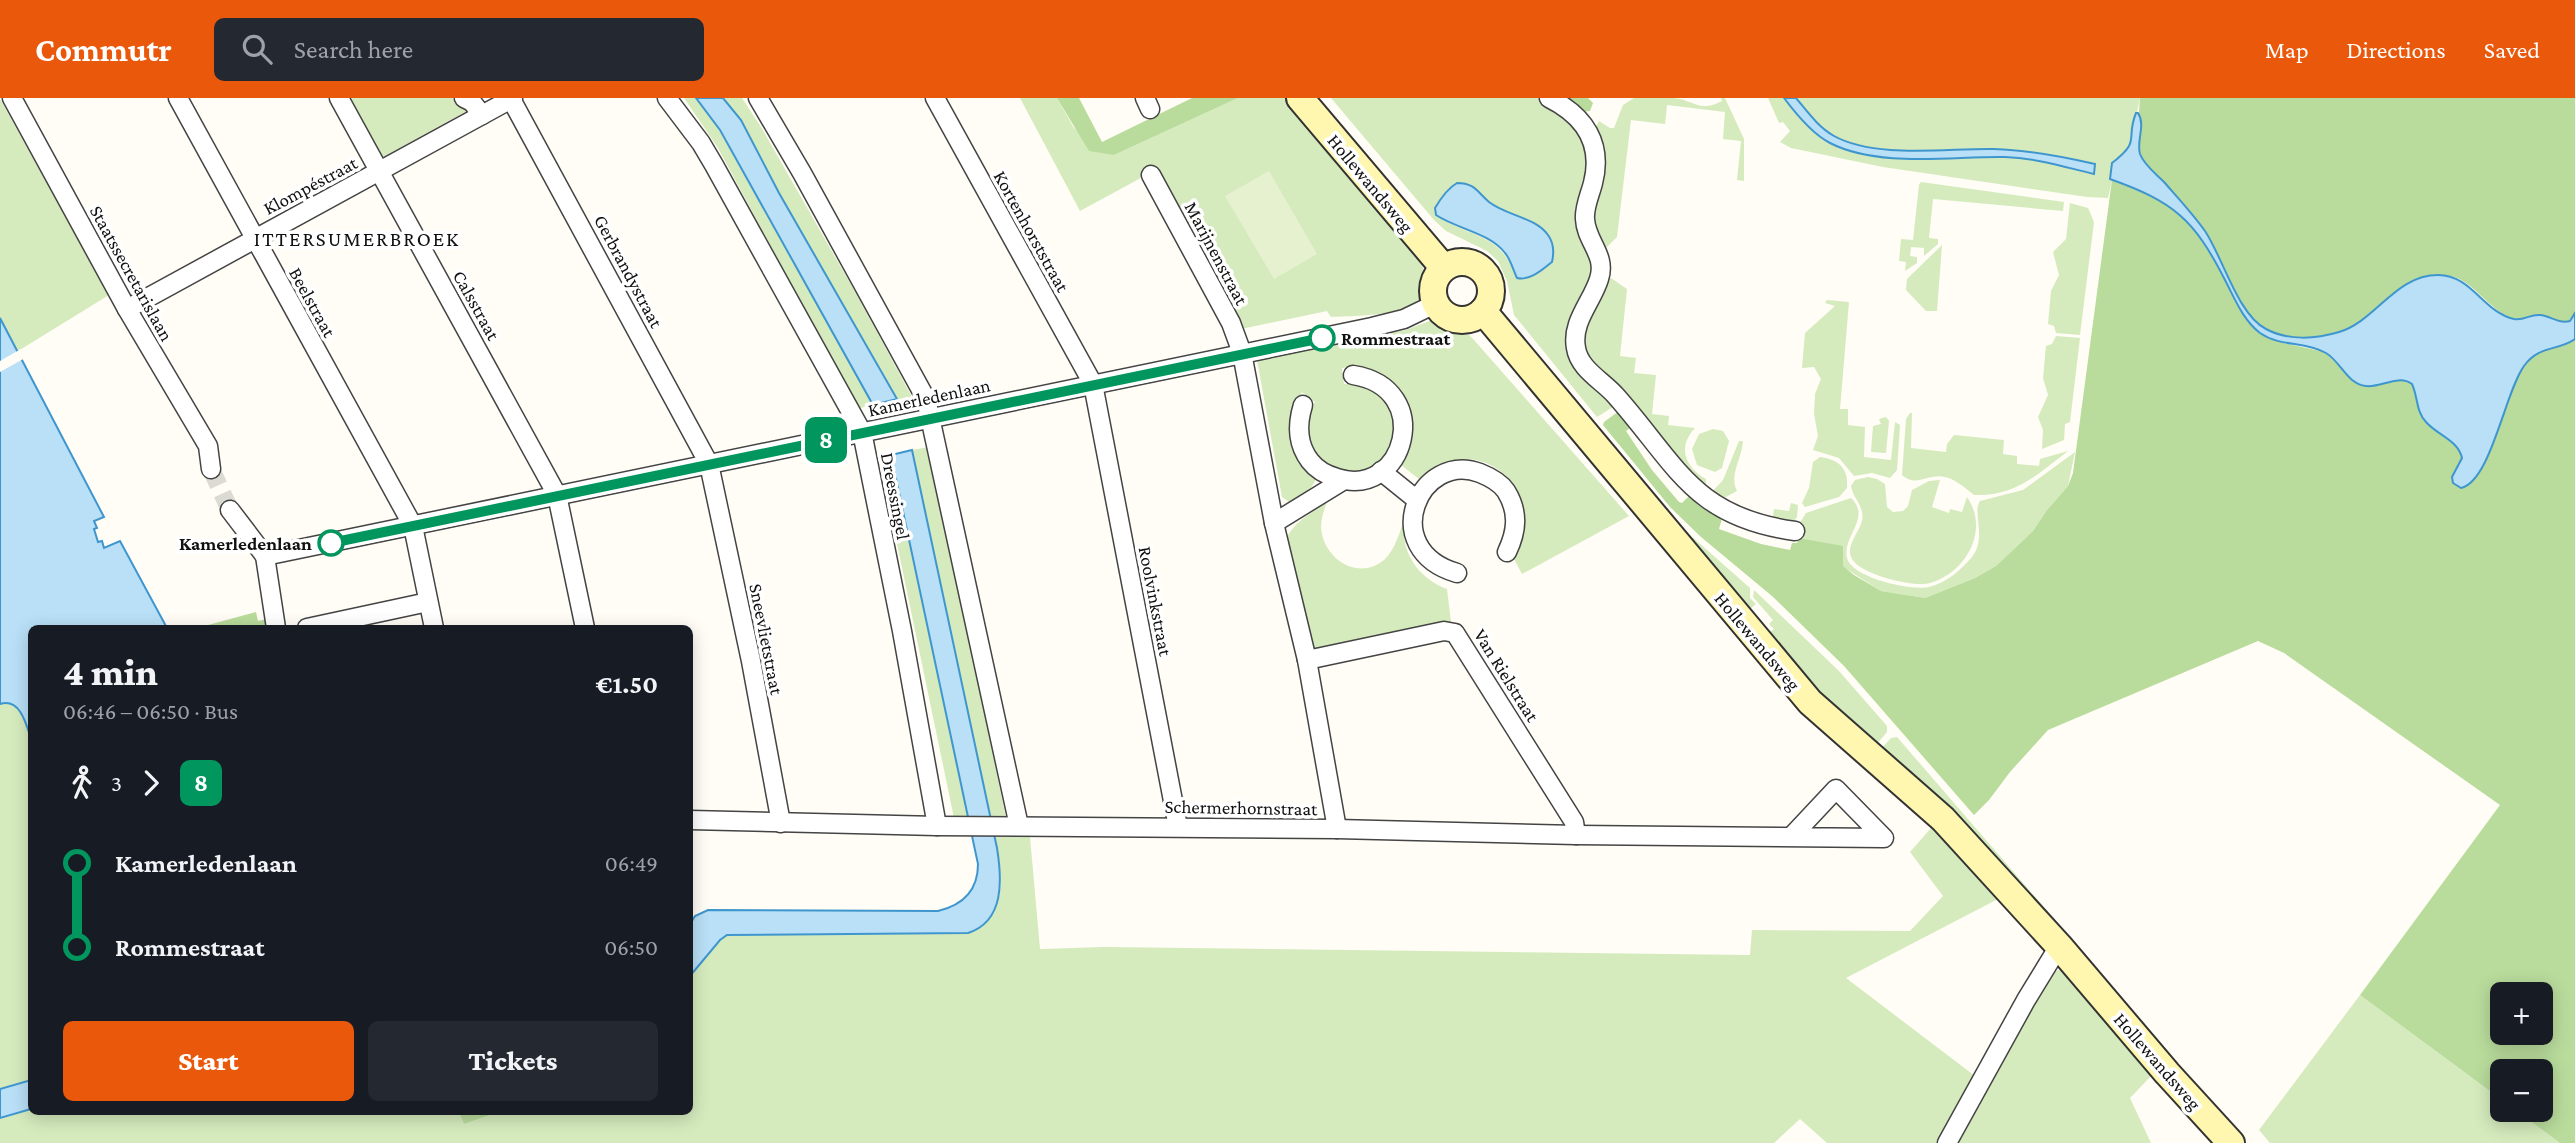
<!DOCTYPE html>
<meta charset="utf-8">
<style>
body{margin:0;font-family:"Crimson Pro",serif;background:#242831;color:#f1f3f6;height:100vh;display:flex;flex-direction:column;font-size:26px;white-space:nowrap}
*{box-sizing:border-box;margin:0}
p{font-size:23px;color:#9ea1a6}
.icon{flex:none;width:38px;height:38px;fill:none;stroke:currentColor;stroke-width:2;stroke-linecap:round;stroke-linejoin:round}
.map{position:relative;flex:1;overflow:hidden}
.drawer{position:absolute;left:28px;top:527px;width:665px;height:490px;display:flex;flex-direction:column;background:#171b24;border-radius:10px;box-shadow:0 4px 18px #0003}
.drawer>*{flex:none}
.badge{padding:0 14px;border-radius:10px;font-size:24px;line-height:46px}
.controls{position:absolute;left:2490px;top:884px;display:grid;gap:14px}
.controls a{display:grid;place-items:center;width:63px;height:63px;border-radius:10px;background:#171b24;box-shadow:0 4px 18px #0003;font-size:35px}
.map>.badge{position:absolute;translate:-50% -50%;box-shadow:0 0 0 4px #fff}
.legs{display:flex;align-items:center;gap:10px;height:77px;padding:0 35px;font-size:23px}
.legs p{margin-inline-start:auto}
.headline{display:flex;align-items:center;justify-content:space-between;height:119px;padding:0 35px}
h1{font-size:38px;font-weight:800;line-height:52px}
.button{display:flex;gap:14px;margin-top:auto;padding:14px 35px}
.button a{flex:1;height:80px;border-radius:10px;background:#ea580c;color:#fff;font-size:28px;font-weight:800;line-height:80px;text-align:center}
.button a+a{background:#242831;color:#f1f3f6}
ul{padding:0 35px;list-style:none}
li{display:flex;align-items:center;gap:24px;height:84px;font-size:26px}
li i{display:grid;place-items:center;width:10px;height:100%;margin:0 9px;background:currentColor}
li i::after{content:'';width:18px;height:18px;margin:-9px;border:5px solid;border-radius:50%;background:#171b24}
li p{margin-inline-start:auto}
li:first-child i{background:linear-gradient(#0000 50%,currentColor 0)}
li:last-child i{background:linear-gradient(currentColor 50%,#0000 0)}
header{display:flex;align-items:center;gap:42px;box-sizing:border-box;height:98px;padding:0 35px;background:#ea580c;color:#fff}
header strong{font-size:33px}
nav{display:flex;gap:38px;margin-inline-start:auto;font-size:24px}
.search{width:490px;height:63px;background:#242831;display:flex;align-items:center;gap:18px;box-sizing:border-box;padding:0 24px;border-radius:10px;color:#9ea1a6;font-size:26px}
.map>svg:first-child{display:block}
</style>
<header>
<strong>Commutr</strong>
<div class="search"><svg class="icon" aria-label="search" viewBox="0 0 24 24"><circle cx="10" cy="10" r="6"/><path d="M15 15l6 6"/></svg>Search here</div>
<nav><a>Map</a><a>Directions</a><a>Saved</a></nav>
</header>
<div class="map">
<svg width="2575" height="1045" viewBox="0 0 2575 1045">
<rect width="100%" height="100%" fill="#fffdf5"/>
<g fill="#d5ebbd" fill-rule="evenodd">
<path d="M348,0H452L472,10L381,60Z"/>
<path d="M684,0H696L711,18L873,307L860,310L853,301L718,50Z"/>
<path d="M723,0H742L761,29L858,199L912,299L897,301L779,95L741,22Z"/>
<path d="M1020,0H1057L1074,30L1114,57L1238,0H1286L1417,157C1453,220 1369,217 1331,219L1327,213L1241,231L1153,67L1139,81L1080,113Z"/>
<path d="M1331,0H1537L1552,7L1589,44V84L1596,164L1570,239L1614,308L1613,309L1597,319L1514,217L1507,183L1498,163L1487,153L1446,133L1434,122ZM1462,85L1497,109L1532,125L1547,168L1525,181L1515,178C1501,134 1469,140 1436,117L1435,109L1451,88Z"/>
<path d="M1634,0C1647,0 1661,0 1674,0C1694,2 1699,15 1722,3L1721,0H1725L1744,41V83L1737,82L1741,43L1723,41L1725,14L1667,7L1665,26L1631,22L1617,139L1605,151L1591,132L1595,31L1599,23L1610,30H1614L1623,7Z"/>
<path d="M1768,0H1784C1795,13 1807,29 1821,39C1870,73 1948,58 2005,59C2035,60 2065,68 2094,76L2095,66C2061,58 2028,51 1994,51C1947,50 1876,61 1834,38C1818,29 1807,13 1796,0H2140L2131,44L2110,81L2112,82L2108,100L2087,99L1883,69L1791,50L1780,44L1790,33L1783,24L1779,25Z"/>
<path d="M0,1L109,197L18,253L0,220Z"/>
<path d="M1921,84L2064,104L2063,113L1933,101L1929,140L1938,141V146L1924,158V150L1911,149L1910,158L1917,159V165L1905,173L1906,164L1899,163L1901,141L1913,142L1919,87Z"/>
<path d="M2070,105L2088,110L2094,124L2080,237L2056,235L2054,228L2048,226L2051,193L2059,177L2053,154L2066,141Z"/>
<path d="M1942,147L1937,213H1926L1906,192L1907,181Z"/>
<path d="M1611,180L1627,191L1620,258L1636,260L1634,275L1656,277L1652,316L1669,318L1668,327L1695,330C1677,349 1685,369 1706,381V386L1698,385C1676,361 1585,270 1580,245C1577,232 1601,194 1607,181Z"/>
<path d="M1827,202L1849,204L1840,311H1848V327L1865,329L1864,359L1891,362L1895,324L1900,327L1897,372L1890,380L1872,375L1854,378L1839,360L1813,352L1818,338L1814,316L1815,296L1821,281L1814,269L1802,270L1805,235L1835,208L1825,205Z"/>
<path d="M1432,222L1460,228L1474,242L1629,418L1522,476L1513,459C1555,393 1475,327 1419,381L1401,367C1433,322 1395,264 1342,270L1344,286C1362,285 1383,292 1389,309C1391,315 1397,324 1397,330C1397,334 1393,341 1391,345C1375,394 1303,378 1308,330C1309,320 1310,312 1315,304L1302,294C1283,322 1287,360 1316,381C1311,393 1301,398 1289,404L1282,399L1257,262L1406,232Z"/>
<path d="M1513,228L1664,414L1750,490V500L1756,506L1750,511L1693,455L1507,232Z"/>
<path d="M2056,238L2080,240L2070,324L2065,326L2064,342L2042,351L2043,332L2038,319L2048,297L2043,280L2046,248L2052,246Z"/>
<path d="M0,274L72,360L104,419L94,423L97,430L94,431L98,444L102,443L104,450L120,443L167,530H32L31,982L0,991Z"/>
<path d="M1910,315H1912L1911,350L1946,354L1947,346L1954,337L2004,342L2003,356L2017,358V366L2039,368L2040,361L2068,353C2038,376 2015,399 1974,397C1965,390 1957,382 1945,379C1928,375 1916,390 1902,377L1906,321Z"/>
<path d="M1886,319L1889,323L1886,355L1871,354L1873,328L1881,326L1879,321Z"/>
<path d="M1713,331L1723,333L1729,343L1722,370L1715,374L1697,367L1692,351L1699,336Z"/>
<path d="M1739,343H1743C1742,361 1729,376 1737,393L1722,401L1711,395L1723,382Z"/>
<path d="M929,349L1006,720H990L912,352Z"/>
<path d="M2075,354L2068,388L2047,412L2033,433L1996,468L1975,480L1925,500L1881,493L1798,440L1801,423L1806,415L1851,400C1872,420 1842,438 1847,460C1852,480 1911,493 1929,489C1946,485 1961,472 1972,459C1987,440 1972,414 1980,403L2023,392Z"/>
<path d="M891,357L968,720H954L879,359Z"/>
<path d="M1820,359C1838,361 1849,370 1847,390L1839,399L1805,409L1802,405L1809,390L1813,364Z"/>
<path d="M1868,379L1877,381L1885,386L1887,409L1893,414L1903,413L1908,408L1912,392L1929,383L1940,382L1932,409L1949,415L1950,411L1962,414L1967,399C1990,432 1966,475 1930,485C1914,490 1857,476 1851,459C1846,448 1859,434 1862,423C1865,408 1853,401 1851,388L1855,382Z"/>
<path d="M1327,403C1324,413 1319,425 1322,436C1328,464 1360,482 1384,462C1396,451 1400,432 1406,417C1397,450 1417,480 1447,491L1451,524L1313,556L1287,439C1296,422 1313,415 1327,403Z"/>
<path d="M1791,405L1798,407L1797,419L1791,427L1772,424L1774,411L1789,413Z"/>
<path d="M1754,492L1839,573L1887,628V634L1876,647L1832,613L1770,534L1774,531L1769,526L1773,522L1753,499Z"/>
<path d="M1897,639L2089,861L2082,863L1880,652L1891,640Z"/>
<path d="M1932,729L1965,761L1998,801L1846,880L1975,978L1939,1045H1827L1800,1021L1774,1045H0V1021L31,1011L458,1013L464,1026L502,1013H690V878L720,842L727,837L968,835C1010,808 1003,783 994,739H1030L1040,851L1104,849L1750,857L1752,832L1910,833L1943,798L1910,754Z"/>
<path d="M2059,872L2066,873L2153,976L2130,1000L2151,1045H1952L2052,874Z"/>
<path d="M2360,897L2502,1002V1012H2515L2560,1045H2270L2259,1032Z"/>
</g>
<g fill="#b9dc9c" fill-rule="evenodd">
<path d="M1057,0H1079L1102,44L1192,0H1238L1114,57L1089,53Z"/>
<path d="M1557,0H1588L1593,5L1590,13L1581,14Z"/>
<path d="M2140,0H2575V215L2570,223L2565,224C2547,224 2522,225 2507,218C2486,208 2468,177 2446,178C2432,179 2417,180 2405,187C2386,198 2373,216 2355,227C2328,243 2279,247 2255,223C2230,196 2222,155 2200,126C2187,109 2147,73 2141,57C2137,48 2139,10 2140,0Z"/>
<path d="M2112,82L2156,100L2189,123L2205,145L2246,222L2284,245L2325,254L2357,286L2374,288L2402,282L2412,286C2417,299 2417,313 2426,324C2436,338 2457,342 2462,360L2452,379L2507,304C2514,282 2525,259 2548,250C2557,247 2567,247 2575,241V1045H2560L2515,1012H2541V973H2502V1002L2360,897L2500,707L2284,555L2258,543L2048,632L2010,674L1989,702L1974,717L1844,568L1772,498L1701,439L1670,409L1603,327L1604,324L1619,313L1635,326L1626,333L1652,372L1679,404L1682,405L1691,396L1723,417L1719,431L1761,446L1790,452L1792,445H1797L1798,440L1843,448V468L1854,477L1881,493L1925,500L1975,480L1996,468L2033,433L2047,412L2068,388L2073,375ZM2502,896H2541V934H2502Z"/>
<path d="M256,514L258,523L267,521L269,530H197Z"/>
<path d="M458,1013H502L464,1026Z"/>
</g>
<path fill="#e6f2cf" d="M1269,73L1317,156L1274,181L1225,98Z"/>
<g fill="#b9e0f7" stroke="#3f96cf" stroke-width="2">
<path d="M696,0H723L741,22L779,95L897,301L873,307L720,32Z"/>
<path d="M1784,0H1796C1807,13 1818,29 1834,38C1876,61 1947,50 1994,51C2028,52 2061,58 2095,66L2094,76C2064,69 2036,60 2005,59C1952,58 1879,70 1830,45C1812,36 1796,16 1784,0Z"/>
<path d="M2136,15H2138C2146,27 2136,43 2140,56C2144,67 2156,76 2164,84C2178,100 2193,116 2205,133C2223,160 2238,217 2266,231C2288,243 2316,241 2339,234C2376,223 2395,177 2438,177C2472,177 2483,214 2514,221C2524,223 2530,216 2540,217C2551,218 2558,226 2570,223L2575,215V241C2558,253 2539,247 2524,268C2505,294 2491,383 2461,390L2453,385L2452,379L2462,360C2458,342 2437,337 2426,324C2416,314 2418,299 2412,286C2398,276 2381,290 2366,288C2347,286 2341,264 2326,255C2305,243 2280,249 2260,235C2243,222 2235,201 2225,182C2194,121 2174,104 2110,81L2112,65C2142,42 2125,42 2136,15Z"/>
<path d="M1457,85C1475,85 1477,94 1489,104C1507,118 1535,119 1548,137C1554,145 1554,155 1552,164C1542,172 1530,183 1517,180C1513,172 1511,162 1505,155C1490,135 1457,131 1436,117L1435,110C1441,100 1448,90 1457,85Z"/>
<path d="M0,220L104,419L94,423L97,430L94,431L98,444L102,443L104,450L120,443L167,530H32L31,641C26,625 20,600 0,606Z"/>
<path d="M912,352L997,750C1002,781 1005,823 968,835L727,837L720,842L690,878V826L695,818L708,812L938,813C963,807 978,792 978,766L891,357Z"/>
<path d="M31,982V1011L0,1020V991Z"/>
</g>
<path fill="#fffdf5" d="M21,251L25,260L0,274V263Z"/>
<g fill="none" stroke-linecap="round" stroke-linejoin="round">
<path stroke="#dbdad3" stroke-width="18" stroke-dasharray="18 9" stroke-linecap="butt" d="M211,371L230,412"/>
<g stroke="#444" stroke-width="21">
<g id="street">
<path d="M12,0L127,211L208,348L211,371"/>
<path d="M178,0L413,428L434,530"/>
<path d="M339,0L557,397L585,530"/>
<path d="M464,0L472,4L482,17"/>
<path d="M667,0L701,45L714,67L862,334L902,533L937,728"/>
<path d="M758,0L802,75L926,301L1019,728"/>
<path d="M935,0L1093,286L1178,729"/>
<path d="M1145,0L1150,11"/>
<path d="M1549,0C1585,18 1603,46 1593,85C1590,97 1584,109 1585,121C1586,144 1607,157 1599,181C1592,204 1571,224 1576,250C1579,271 1603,283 1616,298C1677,367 1693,419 1795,433"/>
<path d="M511,1L709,366L751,563L781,725"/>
<path d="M1151,77L1231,225L1242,255L1274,425L1307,562L1337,731"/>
<path d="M127,211L513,0"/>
<path d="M1303,307C1297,326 1297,346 1310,363C1317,372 1326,377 1337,380C1405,402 1436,290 1353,277"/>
<path d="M1381,373L1417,402"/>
<path d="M230,412L265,458"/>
<path d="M1274,425L1344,382"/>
<path d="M265,458L1372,229L1404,221L1435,206"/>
<path d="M265,458L276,530"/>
<path d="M1457,475C1376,451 1420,352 1480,375C1490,379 1500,384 1506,393C1519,414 1517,433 1507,454"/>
<path d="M307,530L428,504"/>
<path d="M1307,562L1444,533L1455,535L1574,724L1576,737"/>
<path d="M690,722L937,728L1337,731L1576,737L1884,740L1836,691L1791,739"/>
<path d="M1947,1045L2026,902L2059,848"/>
</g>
</g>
<g stroke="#333" stroke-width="30">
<g id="secondary">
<path d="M1300,0L1443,169"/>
<circle cx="1462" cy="193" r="29"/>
<path d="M1483,213L1810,604L1943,721L2059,848L2167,975L2231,1045"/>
</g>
</g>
<use href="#street" stroke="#fff" stroke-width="18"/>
<use href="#secondary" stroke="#fff6b0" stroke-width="26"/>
</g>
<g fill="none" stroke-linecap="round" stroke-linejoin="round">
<g stroke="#fff" stroke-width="16">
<path id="line-1" d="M331,445L1322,240"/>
</g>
<use href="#line-1" stroke="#00965e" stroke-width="10"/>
</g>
<g fill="#fff" stroke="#00965e" stroke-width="3.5">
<circle cx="1322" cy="240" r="12"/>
<circle cx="331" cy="445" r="12"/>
</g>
<g text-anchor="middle" stroke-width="7" stroke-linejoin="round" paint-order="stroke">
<g font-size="19" fill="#111" stroke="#fff">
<text transform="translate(1371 85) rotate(50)" y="7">Hollewandsweg</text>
<text transform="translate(310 87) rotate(-28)" y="7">Klompéstraat</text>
<text transform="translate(1032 133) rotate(61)" y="7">Kortenhorststraat</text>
<text transform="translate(1217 155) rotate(62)" y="7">Marijnenstraat</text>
<text transform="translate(629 173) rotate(62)" y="7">Gerbrandystraat</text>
<text transform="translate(132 175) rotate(61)" y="7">Staatssecretarislaan</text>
<text transform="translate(313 204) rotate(61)" y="7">Beelstraat</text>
<text transform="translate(477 207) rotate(61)" y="7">Calsstraat</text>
<text transform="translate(929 299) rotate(-12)" y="7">Kamerledenlaan</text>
<text transform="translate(896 398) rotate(79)" y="7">Dreessingel</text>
<text transform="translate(1156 503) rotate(79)" y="7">Roolvinkstraat</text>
<text transform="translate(767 541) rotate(79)" y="7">Sneevlietstraat</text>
<text transform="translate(1758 543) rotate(50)" y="7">Hollewandsweg</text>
<text transform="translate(1507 577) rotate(58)" y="7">Van Rielstraat</text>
<text transform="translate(1241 709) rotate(1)" y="7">Schermerhornstraat</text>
<text transform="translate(2158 963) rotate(49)" y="7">Hollewandsweg</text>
</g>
<g font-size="19" font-weight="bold" fill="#111" stroke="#fff" text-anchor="start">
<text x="1341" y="247">Rommestraat</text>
<text x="312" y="452" text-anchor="end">Kamerledenlaan</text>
</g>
<g font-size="21" letter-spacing="2" fill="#111" stroke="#fff">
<text x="357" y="148">ITTERSUMERBROEK</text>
</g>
</g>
</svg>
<div class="controls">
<a>+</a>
<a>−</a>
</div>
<b class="badge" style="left:826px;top:342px;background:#00965e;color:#fff">8</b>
<section class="drawer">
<div class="headline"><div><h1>4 min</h1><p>06:46 – 06:50 · Bus</p></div><b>€1.50</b></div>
<div class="legs"><svg class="icon" aria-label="walk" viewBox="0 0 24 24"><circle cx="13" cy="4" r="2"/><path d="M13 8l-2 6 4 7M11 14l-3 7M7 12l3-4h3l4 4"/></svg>3<svg class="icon" aria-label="forward" viewBox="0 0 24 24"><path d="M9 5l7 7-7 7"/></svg><b class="badge" style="background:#00965e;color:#fff">8</b></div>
<ul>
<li><i style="color:#00965e"></i><b>Kamerledenlaan</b><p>06:49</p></li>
<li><i style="color:#00965e"></i><b>Rommestraat</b><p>06:50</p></li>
</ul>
<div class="button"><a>Start</a><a>Tickets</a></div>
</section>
</div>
